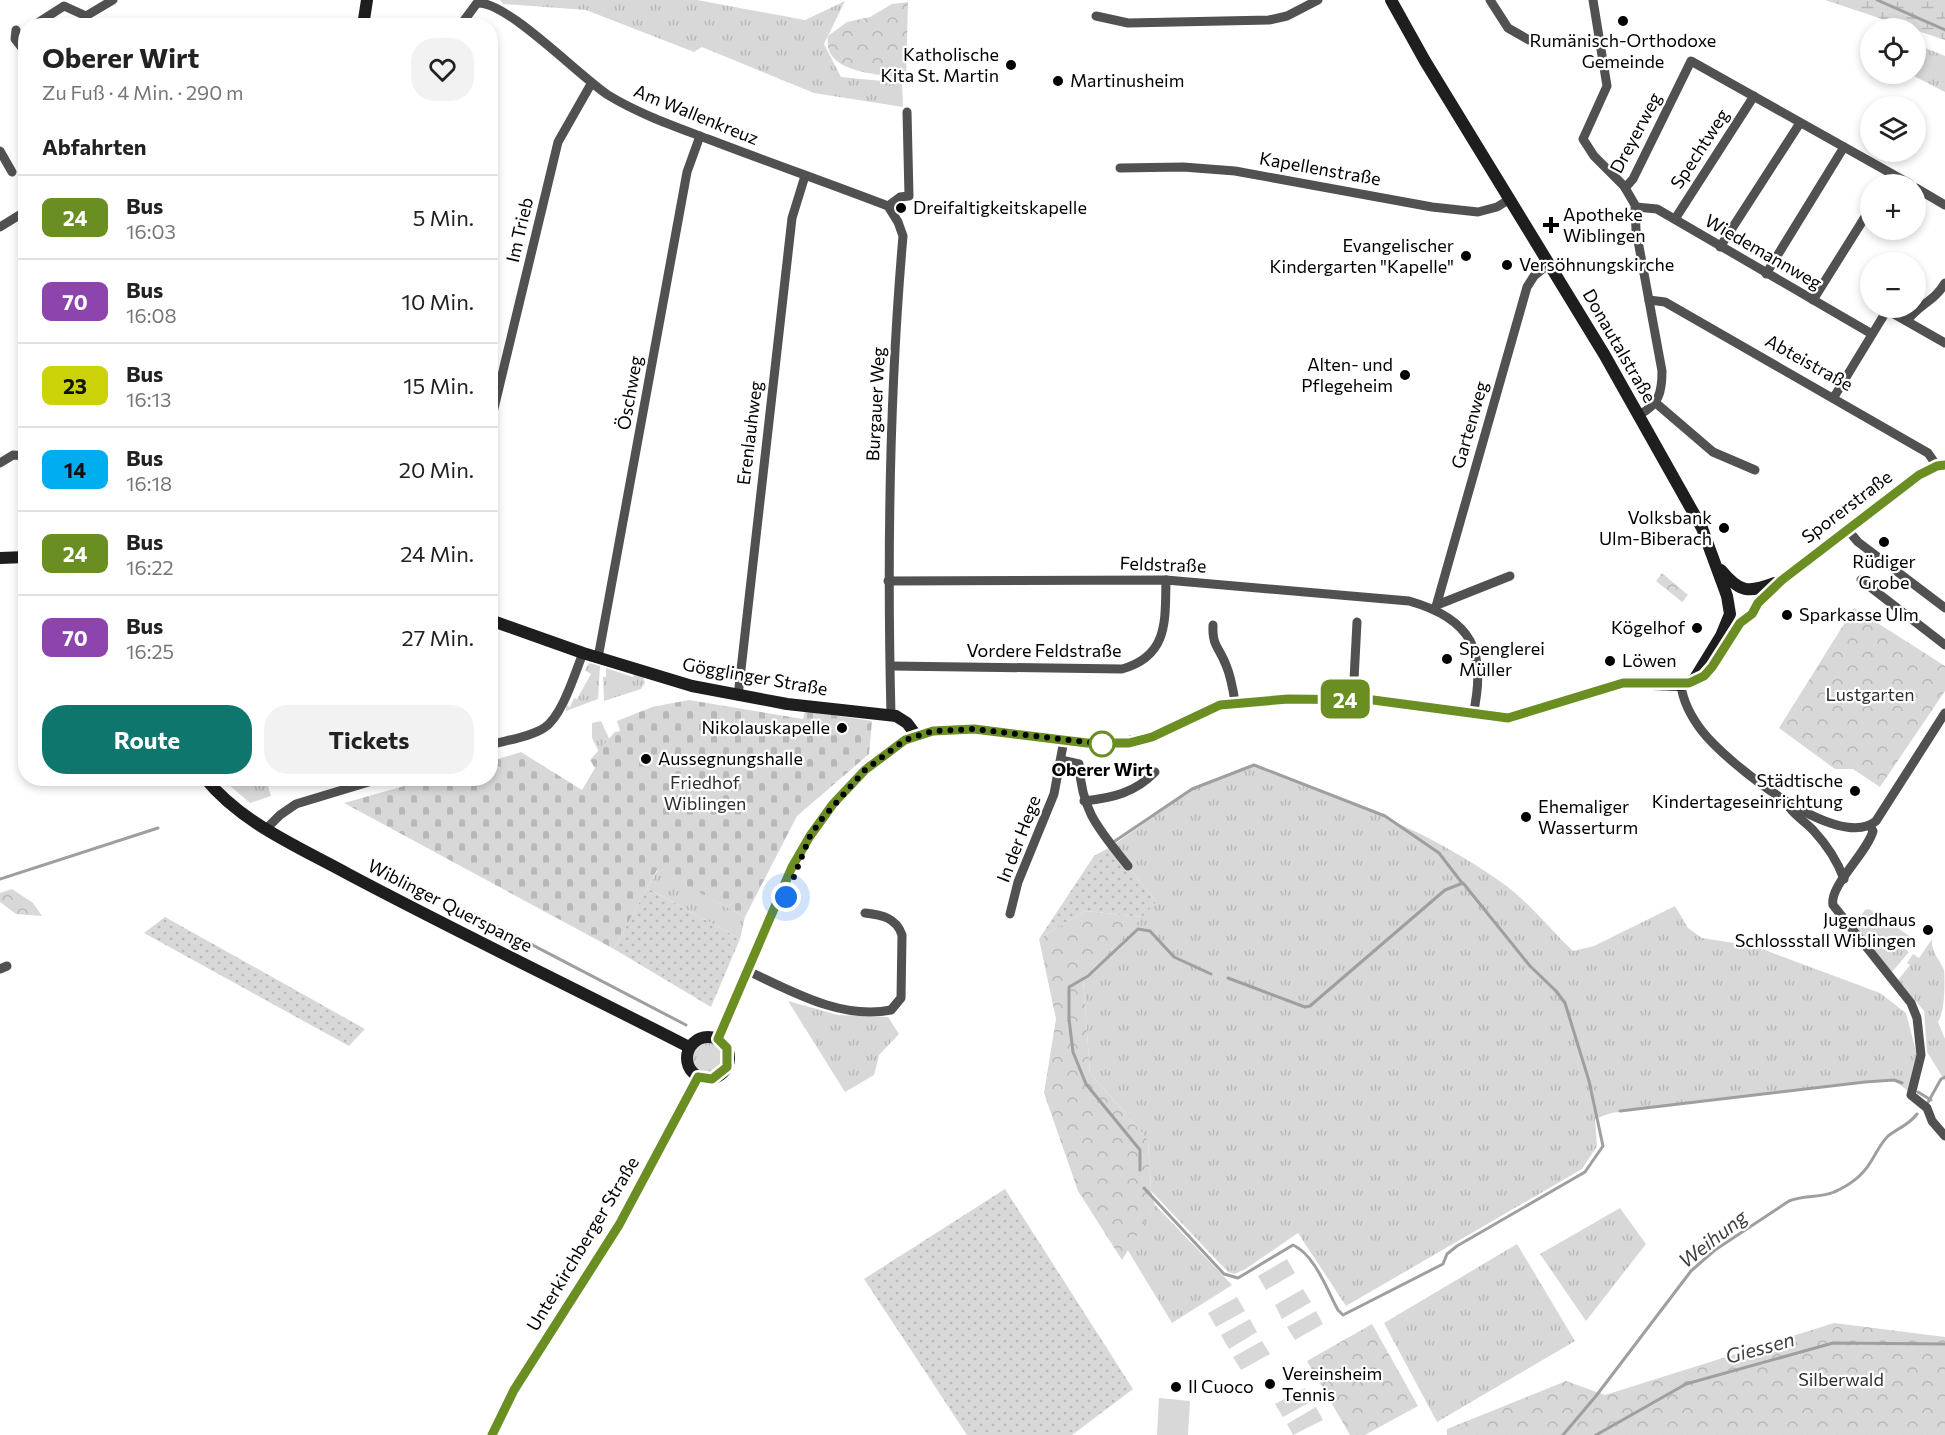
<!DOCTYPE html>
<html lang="de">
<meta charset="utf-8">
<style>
body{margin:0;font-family:Commissioner,sans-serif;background:#f2f2f2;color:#222;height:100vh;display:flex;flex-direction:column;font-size:22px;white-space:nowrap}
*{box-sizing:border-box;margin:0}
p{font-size:20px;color:#767676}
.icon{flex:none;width:33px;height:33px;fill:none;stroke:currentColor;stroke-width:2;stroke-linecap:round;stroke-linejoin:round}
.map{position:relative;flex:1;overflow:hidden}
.drawer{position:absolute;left:18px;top:18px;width:480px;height:768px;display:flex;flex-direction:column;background:#fff;border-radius:24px;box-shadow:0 3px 9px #0003}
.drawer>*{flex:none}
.badge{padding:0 12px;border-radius:9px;font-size:21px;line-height:39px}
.buttons{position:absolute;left:1860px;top:18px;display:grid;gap:12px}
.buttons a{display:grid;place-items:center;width:66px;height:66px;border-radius:50%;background:#fff;box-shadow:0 3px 9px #0003;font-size:30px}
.you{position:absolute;width:30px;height:30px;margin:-15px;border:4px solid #fff;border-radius:50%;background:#1a73e8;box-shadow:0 0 0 9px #1a73e833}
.map>.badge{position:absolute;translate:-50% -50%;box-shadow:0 0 0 3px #fff}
h2{padding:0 24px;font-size:22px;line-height:54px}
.round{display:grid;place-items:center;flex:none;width:63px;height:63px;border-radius:24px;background:#f2f2f2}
.head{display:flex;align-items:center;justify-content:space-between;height:102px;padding:0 24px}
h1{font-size:28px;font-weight:700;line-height:45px}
.primary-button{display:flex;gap:12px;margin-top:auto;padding:12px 24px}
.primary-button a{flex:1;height:69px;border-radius:24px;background:#0f766e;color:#fff;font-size:24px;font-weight:700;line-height:69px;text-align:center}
.primary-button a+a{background:#f2f2f2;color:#222}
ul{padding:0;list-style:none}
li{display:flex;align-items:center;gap:18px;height:84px;padding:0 24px;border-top:2px solid #e0e0e0}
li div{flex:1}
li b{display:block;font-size:22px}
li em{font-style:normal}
li .badge{min-width:66px;font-weight:700;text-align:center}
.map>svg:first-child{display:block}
</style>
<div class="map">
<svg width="1945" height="1435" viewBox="0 0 1945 1435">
<defs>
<pattern id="grass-tufts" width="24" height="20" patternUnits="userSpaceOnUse" patternTransform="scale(1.5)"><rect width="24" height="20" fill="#d8d8d8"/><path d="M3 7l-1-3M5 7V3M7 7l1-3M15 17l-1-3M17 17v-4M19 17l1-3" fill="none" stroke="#b8b8b8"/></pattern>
<pattern id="forest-crowns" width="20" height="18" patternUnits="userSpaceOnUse" patternTransform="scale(1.5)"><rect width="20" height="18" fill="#d8d8d8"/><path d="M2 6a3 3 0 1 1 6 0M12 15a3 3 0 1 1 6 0" fill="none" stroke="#b8b8b8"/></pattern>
<pattern id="wetland-marsh" width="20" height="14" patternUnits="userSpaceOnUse" patternTransform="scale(1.5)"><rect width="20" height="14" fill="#d8d8d8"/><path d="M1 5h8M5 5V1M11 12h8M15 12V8" fill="none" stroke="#b8b8b8"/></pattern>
<pattern id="cemetery-stones" width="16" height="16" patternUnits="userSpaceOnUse" patternTransform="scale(1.5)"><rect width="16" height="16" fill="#d8d8d8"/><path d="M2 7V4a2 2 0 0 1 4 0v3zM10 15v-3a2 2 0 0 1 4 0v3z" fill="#b8b8b8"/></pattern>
<pattern id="garden-dots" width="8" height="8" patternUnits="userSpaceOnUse" patternTransform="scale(1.5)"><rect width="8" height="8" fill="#d8d8d8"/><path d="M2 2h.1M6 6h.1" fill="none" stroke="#b8b8b8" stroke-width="1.8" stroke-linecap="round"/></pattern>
</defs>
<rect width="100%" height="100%" fill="#fff"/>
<g fill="url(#grass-tufts)">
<path d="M500,0H697L805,20L845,1L824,44L841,77L902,83L903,107L814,93L702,47L694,52L586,10L503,4Z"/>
<path d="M1916,44L1945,56V92L1910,74H1916Z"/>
<path d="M589,663L600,666L598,699L566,711V705L570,707L574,698L577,699L591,674L585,670Z"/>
<path d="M606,668L633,677L634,674L643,677L645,683L641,689L604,701L603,677H606Z"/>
<path d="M601,721L613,747L600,754L592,738V723Z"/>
<path d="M1254,765C1339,798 1426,828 1501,882C1527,900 1550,929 1573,951L1594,946L1675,906L1688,928L1702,938L1754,946L1880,993L1906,1013L1917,1055L1908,1091L1895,1081L1865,1082L1611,1113L1595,1119L1597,1146L1582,1169L1346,1306L1298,1233L1244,1270L1234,1274L1228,1272L1151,1191L1148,1140L1090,1073L1083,978L1156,902L1112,846L1190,791Z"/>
<path d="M222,779H266L271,796L250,803Z"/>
<path d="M658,870L745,917L740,939L647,888Z"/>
<path d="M1869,909L1911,937L1904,948L1909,952L1891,973L1853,928L1865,910Z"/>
<path d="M1932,939C1931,953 1939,958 1944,970C1945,984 1945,1011 1938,1022L1945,1039V1081L1927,1052L1924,1011L1898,980L1910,965L1907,963L1913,954L1919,958Z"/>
<path d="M788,1001L838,1015L888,1017L899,1034L879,1055L874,1075L845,1092Z"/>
<circle cx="708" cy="1058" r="21"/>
<path d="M1155,1205L1232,1285L1172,1323L1127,1249Z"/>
<path d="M1620,1208L1646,1244L1586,1321L1540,1254Z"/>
<path d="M1517,1244L1575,1341L1437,1422L1384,1323Z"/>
</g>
<g fill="url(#forest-crowns)">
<path d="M908,2L906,78C879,74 822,74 828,36L847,22L870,17L892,4Z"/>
<path d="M1662,573L1688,595L1682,602L1656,581Z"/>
<path d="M1854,608L1945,666V691L1880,787L1853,769H1835L1779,728Z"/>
<path d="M12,889L33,903L42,916L16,914L0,902V893Z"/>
<path d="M1085,911L1142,917L1083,978L1090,1073L1148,1140L1151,1191L1155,1205L1122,1260L1078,1191L1044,1093L1056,1019L1039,939Z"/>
<path d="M1834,1323L1945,1337V1435H1447V1429L1566,1381L1605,1395Z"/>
<path d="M1372,1324L1418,1406L1365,1435H1350L1307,1361Z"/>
</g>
<path fill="url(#wetland-marsh)" d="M1825,0H1945V40Z"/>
<path fill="url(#cemetery-stones)" d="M689,700L803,719L805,711L872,721L869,754L797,816L745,917L657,870L614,949L344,803L429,779L490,778L491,761L521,752L582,790L595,768L590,760L615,732L620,731L617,721L652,707Z"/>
<g fill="url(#garden-dots)">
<path d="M1112,846L1156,902L1142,917L1085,911L1039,939L1094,856Z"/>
<path d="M647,888L740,939L711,1007L614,949Z"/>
<path d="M165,917L365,1029L349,1046L144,933Z"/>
<path d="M1005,1189L1133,1389L1072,1435H967L864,1279Z"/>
</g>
<g fill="#d8d8d8">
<path d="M1287,1259L1295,1273L1266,1290L1258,1276Z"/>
<path d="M1303,1289L1311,1302L1282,1319L1275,1305Z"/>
<path d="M1237,1297L1245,1311L1216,1327L1208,1313Z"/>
<path d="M1316,1311L1323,1324L1295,1340L1287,1327Z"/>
<path d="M1250,1319L1257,1332L1229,1349L1221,1335Z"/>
<path d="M1262,1341L1270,1354L1241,1370L1233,1357Z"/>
<path d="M1305,1388L1312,1401L1283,1417L1275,1404Z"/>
<path d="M1159,1398L1190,1401L1188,1435H1157Z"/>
<path d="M1316,1407L1323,1420L1293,1435L1287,1424Z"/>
</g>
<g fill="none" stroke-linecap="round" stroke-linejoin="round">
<g stroke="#9f9f9f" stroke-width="3">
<path d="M1877,0L1945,30"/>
<path d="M1115,841L1192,789L1254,765L1385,816L1439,853L1462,883"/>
<path d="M0,879L158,828"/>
<path d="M475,915L686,1025"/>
<path d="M1918,1092L1931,1100"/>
<path d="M1927,1104L1941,1079L1945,1077"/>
<path d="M1620,1111L1865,1082L1894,1080L1902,1083"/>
<path d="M1140,1170V1150L1086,1084L1073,1052L1069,1019V987L1088,976L1138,929L1150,931L1174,957L1211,974"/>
<path d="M1144,1188L1224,1274L1238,1278L1293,1245C1315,1255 1327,1290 1338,1310L1343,1315L1443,1264L1447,1254L1457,1246L1585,1172L1603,1146L1589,1081L1565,1003L1556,991L1530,966L1463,883L1445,890L1310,1006L1305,1007L1228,978"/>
<path d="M1563,1435L1596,1396L1691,1271L1715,1250L1789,1201C1803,1195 1821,1198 1834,1192C1848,1186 1862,1176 1870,1163C1876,1154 1880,1144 1888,1136C1898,1128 1909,1125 1917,1114"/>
<path d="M1596,1435L1686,1384L1833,1343L1945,1344"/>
</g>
<g stroke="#515151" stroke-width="9">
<path d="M1490,0L1508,28L1529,40"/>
<path d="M1593,0L1607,86L1583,139L1594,156L1624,186L1635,205L1636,230L1662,371C1662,393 1659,404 1639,415"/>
<path d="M1096,16L1128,23L1269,20L1287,16L1318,0"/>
<path d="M39,26V22L64,6L86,16L113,0"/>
<path d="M460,26L477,3C506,0 580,77 608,95C639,114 674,126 708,139C768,162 828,183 888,206"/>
<path d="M16,30L15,39L26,53"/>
<path d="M0,151L12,172"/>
<path d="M1120,168L1183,167L1235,171L1432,207L1478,212L1497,207L1510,199"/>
<path d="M1625,188L1633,179L1691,61L1910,184"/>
<path d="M1916,188L1945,205"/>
<path d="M1636,207L1657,209L1872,334"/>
<path d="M1675,219L1754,96"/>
<path d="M0,227L26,211"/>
<path d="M1720,247L1800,123"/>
<path d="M1766,274L1844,147"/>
<path d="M1649,300L1665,302L1928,453L1937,466"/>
<path d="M1813,300L1870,209"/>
<path d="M1907,321C1918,305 1935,301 1945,283"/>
<path d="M1834,397L1887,310L1945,343"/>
<path d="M1657,404L1713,452L1755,470"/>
<path d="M490,425L558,142L591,84"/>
<path d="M0,463L13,455L26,456"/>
<path d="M1847,529L1858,542L1945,608"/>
<path d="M1861,580L1945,645"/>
<path d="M888,581L1166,580L1409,601C1473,619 1487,652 1473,715"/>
<path d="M1437,605L1510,576"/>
<path d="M1435,610L1527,287L1534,276L1550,263"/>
<path d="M1213,625C1212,646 1219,647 1226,665C1231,677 1233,689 1235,702"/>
<path d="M598,658L687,172L700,136"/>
<path d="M891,666L1122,669C1169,656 1165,620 1166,580"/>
<path d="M1681,685C1683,702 1692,718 1702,731C1726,762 1838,853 1876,821L1945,713"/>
<path d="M738,696L792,218L805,176"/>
<path d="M1353,699L1357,622"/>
<path d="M891,715C887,555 889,396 903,236L898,222L888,206L900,197L909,196L907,112"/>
<path d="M490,745C507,740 530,737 544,728C562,717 575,673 583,653"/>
<path d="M1061,760L1079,764C1082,813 1099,829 1128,866"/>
<path d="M1784,800C1792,814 1802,819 1813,830C1827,845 1837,860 1844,879"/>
<path d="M1084,801C1112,798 1135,793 1155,772"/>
<path d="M1870,826L1873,831C1867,853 1829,886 1833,905L1911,1003L1917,1018L1921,1055L1911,1095L1927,1108L1932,1121L1945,1136"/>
<path d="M266,829L280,815L296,804L382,778"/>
<path d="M1010,914L1018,882L1054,794L1064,740"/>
<path d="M0,969L7,966"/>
<path d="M748,971C791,991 841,1020 891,1010L901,998L902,935C896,917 881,915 865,913"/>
</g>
<g stroke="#1e1e1e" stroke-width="12">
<path d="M1391,0L1425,61L1604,354L1702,528L1727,596L1730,614L1721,636L1694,680"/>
<path d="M363,26L367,0"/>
<path d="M0,558L26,557"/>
<path d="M1721,570C1740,593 1748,593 1775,583"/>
<path d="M490,620L583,653L692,686L787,704L896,716L907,723L916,735"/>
<path d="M205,778C241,823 299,847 348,874C461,934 576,989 689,1047"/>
<circle cx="708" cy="1058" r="21"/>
<path d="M718,1039L792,867L810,836L833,804L865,769L905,740L934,731L974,729L1087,743L1119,744L1152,737L1220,705L1288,699L1373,700L1508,718L1623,683L1681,685L1704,676L1740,623L1752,614L1760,601L1782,580L1919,475L1937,466L1945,465"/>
<path d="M492,1435L514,1390L619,1225L698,1077"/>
</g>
</g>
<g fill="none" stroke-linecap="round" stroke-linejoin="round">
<g stroke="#fff" stroke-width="14">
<path id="line" d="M492,1435L514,1390L619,1225L698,1077L712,1079L727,1067V1048L718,1039L792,867L810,836L833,804L865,770L905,740L933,731L974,729L1087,743H1129L1152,737L1220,705L1288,699L1373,700L1508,718L1623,683H1689L1704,676L1712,667L1740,623L1752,614L1758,603L1782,580L1919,475L1937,466L1945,465"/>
</g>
<use href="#line" stroke="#6b8e23" stroke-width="9"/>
<path stroke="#000" stroke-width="6" stroke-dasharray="0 10.8" d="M786,897L810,836L821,820L865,770L905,740L933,731L974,729L1102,744"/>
</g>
<g fill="#000" stroke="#fff" stroke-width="2">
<circle cx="1623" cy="21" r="6"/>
<circle cx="1011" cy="65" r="6"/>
<circle cx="1058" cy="81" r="6"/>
<circle cx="901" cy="208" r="6"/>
<path d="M1548 216h6v6h6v6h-6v6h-6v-6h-6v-6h6z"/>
<circle cx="1466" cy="256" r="6"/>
<circle cx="1507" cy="265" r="6"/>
<circle cx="1405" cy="375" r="6"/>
<circle cx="1724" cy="528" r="6"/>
<circle cx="1884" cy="542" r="6"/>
<circle cx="1787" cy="615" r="6"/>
<circle cx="1697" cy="628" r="6"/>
<circle cx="1447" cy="659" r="6"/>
<circle cx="1610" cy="661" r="6"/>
<circle cx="842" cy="728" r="6"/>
<circle cx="646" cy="759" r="6"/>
<circle cx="1855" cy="791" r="6"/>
<circle cx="1526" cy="817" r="6"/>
<circle cx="1928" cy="930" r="6"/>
<circle cx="1270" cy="1384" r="6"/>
<circle cx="1176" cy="1387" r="6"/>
</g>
<circle fill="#fff" stroke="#6b8e23" stroke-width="3" cx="1102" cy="744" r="12"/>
<g text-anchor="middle" stroke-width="4.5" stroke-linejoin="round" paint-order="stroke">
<g font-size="18" fill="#000" stroke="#fff" text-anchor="start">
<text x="1623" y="47" text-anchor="middle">Rumänisch-Orthodoxe<tspan x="1623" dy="21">Gemeinde</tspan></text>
<text x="999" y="61" text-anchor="end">Katholische<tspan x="999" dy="21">Kita St. Martin</tspan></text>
<text x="1070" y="87">Martinusheim</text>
<text x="913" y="214">Dreifaltigkeitskapelle</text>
<text x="1563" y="221">Apotheke<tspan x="1563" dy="21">Wiblingen</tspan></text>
<text x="1454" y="252" text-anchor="end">Evangelischer<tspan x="1454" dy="21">Kindergarten "Kapelle"</tspan></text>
<text x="1519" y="271">Versöhnungskirche</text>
<text x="1393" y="371" text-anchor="end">Alten- und<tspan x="1393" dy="21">Pflegeheim</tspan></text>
<text x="1712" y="524" text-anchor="end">Volksbank<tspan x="1712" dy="21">Ulm-Biberach</tspan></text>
<text x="1884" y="568" text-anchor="middle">Rüdiger<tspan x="1884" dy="21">Grobe</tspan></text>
<text x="1799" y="621">Sparkasse Ulm</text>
<text x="1685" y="634" text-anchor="end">Kögelhof</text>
<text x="1459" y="655">Spenglerei<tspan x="1459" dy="21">Müller</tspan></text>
<text x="1622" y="667">Löwen</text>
<text x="830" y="734" text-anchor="end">Nikolauskapelle</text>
<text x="658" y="765">Aussegnungshalle</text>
<text x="1843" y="787" text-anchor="end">Städtische<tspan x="1843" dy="21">Kindertageseinrichtung</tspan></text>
<text x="1538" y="813">Ehemaliger<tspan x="1538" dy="21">Wasserturm</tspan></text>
<text x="1916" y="926" text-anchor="end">Jugendhaus<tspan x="1916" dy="21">Schlossstall Wiblingen</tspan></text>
<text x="1282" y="1380">Vereinsheim<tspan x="1282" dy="21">Tennis</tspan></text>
<text x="1188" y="1393">Il Cuoco</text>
</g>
<g font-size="18" fill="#000" stroke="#fff">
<text transform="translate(696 115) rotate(22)" y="6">Am Wallenkreuz</text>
<text transform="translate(1636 133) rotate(-62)" y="6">Dreyerweg</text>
<text transform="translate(1700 149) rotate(-57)" y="6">Spechtweg</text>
<text transform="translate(1320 169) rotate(10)" y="6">Kapellenstraße</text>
<text transform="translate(520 230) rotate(-77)" y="6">Im Trieb</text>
<text transform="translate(1763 252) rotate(30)" y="6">Wiedemannweg</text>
<text transform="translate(1619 346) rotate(60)" y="6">Donautalstraße</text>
<text transform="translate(1809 363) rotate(29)" y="6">Abteistraße</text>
<text transform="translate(630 393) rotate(-80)" y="6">Öschweg</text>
<text transform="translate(876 404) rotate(-87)" y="6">Burgauer Weg</text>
<text transform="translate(1470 425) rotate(-74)" y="6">Gartenweg</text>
<text transform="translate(750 433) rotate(-83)" y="6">Erenlauhweg</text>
<text transform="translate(1847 507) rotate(-37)" y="6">Sporerstraße</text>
<text transform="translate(1163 565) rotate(2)" y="6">Feldstraße</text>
<text x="1044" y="657">Vordere Feldstraße</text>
<text transform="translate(755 677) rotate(10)" y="6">Gögglinger Straße</text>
<text transform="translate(1019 839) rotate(-69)" y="6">In der Hege</text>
<text transform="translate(450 906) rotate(27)" y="6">Wiblinger Querspange</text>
<text transform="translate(583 1244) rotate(-59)" y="6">Unterkirchberger Straße</text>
</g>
<g font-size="18" fill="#2f2f2f" stroke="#fff">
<text x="1870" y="701">Lustgarten</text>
<text x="705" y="789">Friedhof<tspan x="705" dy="21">Wiblingen</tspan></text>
<text x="1841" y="1386">Silberwald</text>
</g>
<g font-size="18" font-weight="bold" fill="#000" stroke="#fff">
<text x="1102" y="776">Oberer Wirt</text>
</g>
<g font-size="20" font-style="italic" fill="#404040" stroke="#fff">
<text transform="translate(1713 1239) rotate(-38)" y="7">Weihung</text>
<text transform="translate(1760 1348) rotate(-15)" y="7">Giessen</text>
</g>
</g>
</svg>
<div class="buttons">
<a><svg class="icon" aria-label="locate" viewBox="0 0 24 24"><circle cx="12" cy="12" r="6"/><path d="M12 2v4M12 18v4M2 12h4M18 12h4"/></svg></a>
<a><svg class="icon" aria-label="layers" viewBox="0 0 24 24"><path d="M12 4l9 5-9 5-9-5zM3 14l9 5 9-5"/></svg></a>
<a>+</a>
<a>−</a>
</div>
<div class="you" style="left:786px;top:897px"></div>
<b class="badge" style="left:1345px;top:699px;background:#6b8e23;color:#fff">24</b>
<section class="drawer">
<div class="head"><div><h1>Oberer Wirt</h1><p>Zu Fuß · 4 Min. · 290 m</p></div><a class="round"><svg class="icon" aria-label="heart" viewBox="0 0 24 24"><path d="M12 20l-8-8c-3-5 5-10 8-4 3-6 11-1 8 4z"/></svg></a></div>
<h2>Abfahrten</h2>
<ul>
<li><span class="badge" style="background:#6b8e23;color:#fff">24</span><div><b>Bus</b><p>16:03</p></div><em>5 Min.</em></li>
<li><span class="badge" style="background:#8e44ad;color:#fff">70</span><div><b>Bus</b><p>16:08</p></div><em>10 Min.</em></li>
<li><span class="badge" style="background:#cbd208;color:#111">23</span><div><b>Bus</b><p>16:13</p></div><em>15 Min.</em></li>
<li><span class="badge" style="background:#00adef;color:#111">14</span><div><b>Bus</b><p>16:18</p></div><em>20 Min.</em></li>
<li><span class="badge" style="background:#6b8e23;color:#fff">24</span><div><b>Bus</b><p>16:22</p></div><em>24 Min.</em></li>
<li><span class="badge" style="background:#8e44ad;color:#fff">70</span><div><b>Bus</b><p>16:25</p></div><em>27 Min.</em></li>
</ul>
<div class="primary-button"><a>Route</a><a>Tickets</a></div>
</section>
</div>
